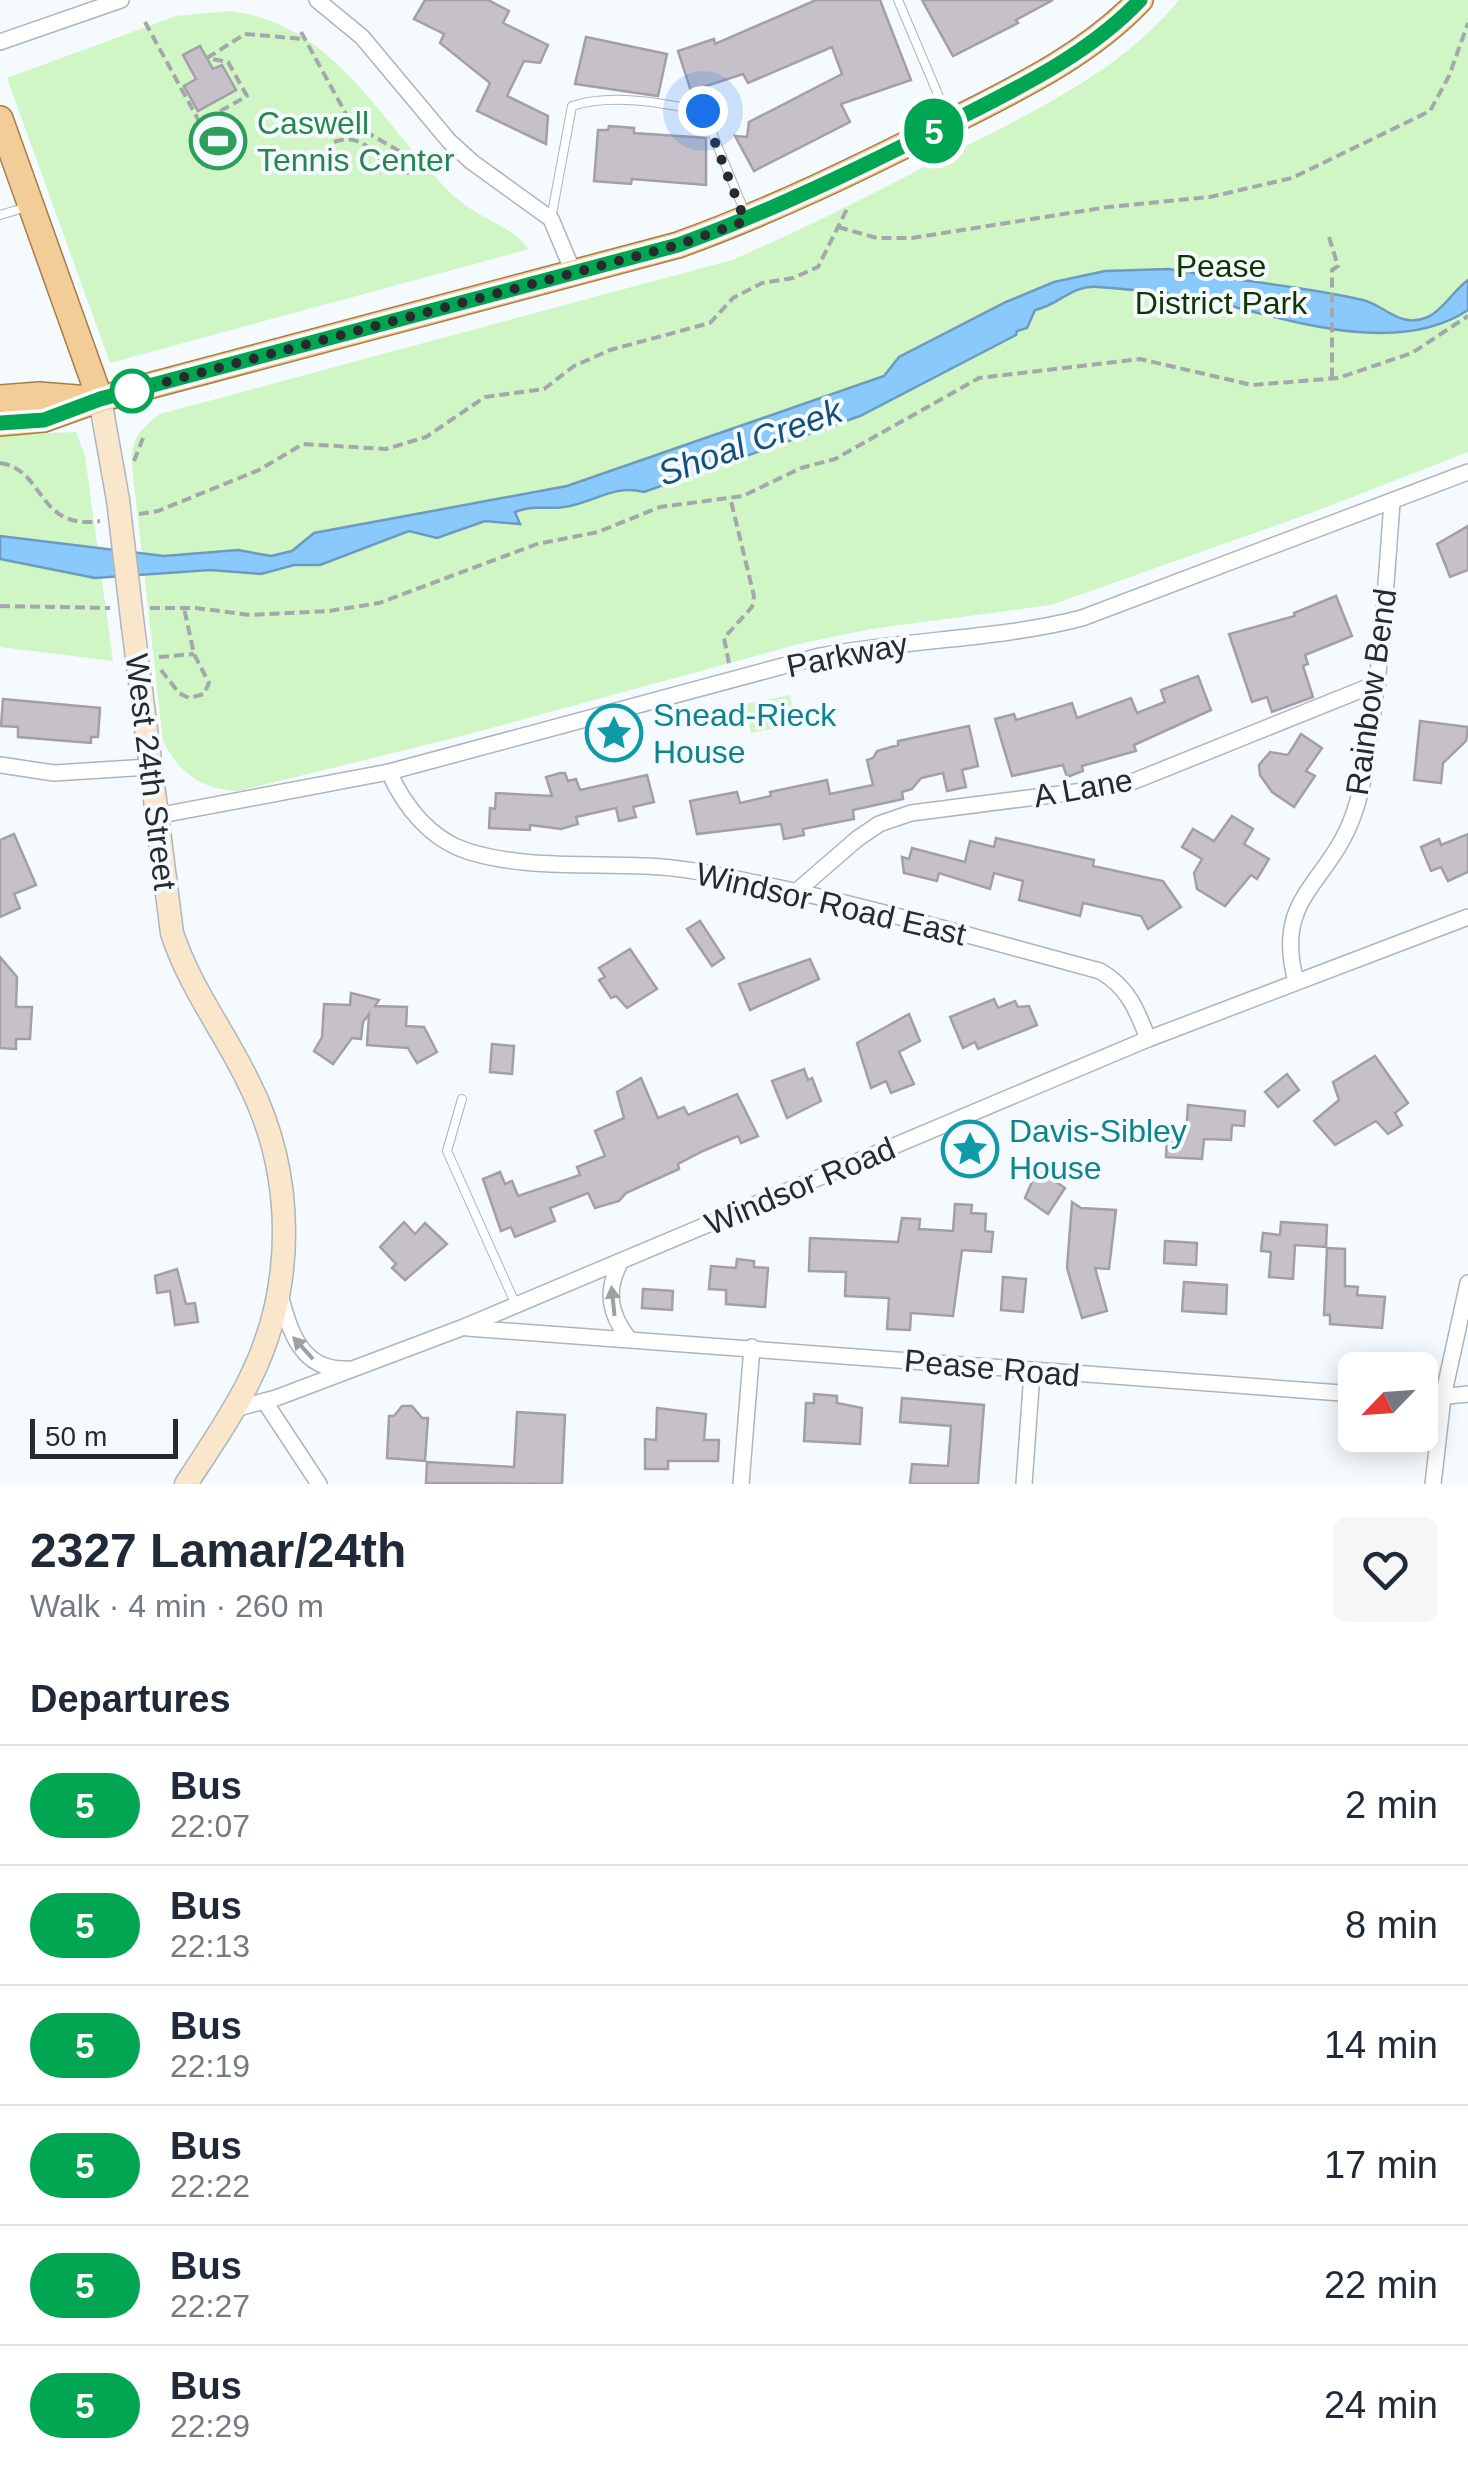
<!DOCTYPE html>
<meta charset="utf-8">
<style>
body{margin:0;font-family:Helvetica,sans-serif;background:#f6f6f7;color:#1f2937;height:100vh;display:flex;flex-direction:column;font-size:38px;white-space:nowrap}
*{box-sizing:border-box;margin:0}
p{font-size:32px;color:#747a83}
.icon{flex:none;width:55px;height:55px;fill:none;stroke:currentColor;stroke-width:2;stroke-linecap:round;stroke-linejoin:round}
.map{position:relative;height:1484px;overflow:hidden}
.sheet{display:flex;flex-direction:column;background:#fff;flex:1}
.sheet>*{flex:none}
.badge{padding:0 20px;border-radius:32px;font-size:35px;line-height:65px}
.needle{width:65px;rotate:245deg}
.fabs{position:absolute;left:1338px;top:1352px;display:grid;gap:20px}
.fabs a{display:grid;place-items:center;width:100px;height:100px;border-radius:15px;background:#fff;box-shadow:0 5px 25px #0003;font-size:50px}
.scale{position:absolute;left:30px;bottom:25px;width:148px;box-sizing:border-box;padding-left:10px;border:5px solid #282b2e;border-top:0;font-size:28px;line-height:35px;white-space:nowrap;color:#282b2e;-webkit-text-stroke:8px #f5faff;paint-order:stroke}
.you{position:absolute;width:50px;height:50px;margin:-25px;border:8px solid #fff;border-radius:50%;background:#1a73e8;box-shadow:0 0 0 15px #1a73e833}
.map>.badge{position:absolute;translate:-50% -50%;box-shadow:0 0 0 5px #fff}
h2{padding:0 30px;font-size:38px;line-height:90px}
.round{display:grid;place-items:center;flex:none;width:105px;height:105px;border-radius:15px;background:#f6f6f7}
.overview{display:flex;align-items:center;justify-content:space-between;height:170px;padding:0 30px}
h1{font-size:48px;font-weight:800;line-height:75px}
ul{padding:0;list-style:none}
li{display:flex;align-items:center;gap:30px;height:120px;padding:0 30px;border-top:2px solid #e0e1e3}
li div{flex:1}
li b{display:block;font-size:38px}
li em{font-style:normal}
li .badge{min-width:110px;font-weight:700;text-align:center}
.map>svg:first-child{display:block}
</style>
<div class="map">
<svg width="1468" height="1484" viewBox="0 0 1468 1484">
<rect width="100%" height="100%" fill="#f5faff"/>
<g fill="#cff6c4">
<path d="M1179,0H1468V452L1311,513L1051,605L871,629L803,643L466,735L239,791C202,790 179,773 163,741L132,466C130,440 140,429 160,414L732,260C802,230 870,195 938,160C1022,117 1118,75 1179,0Z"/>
<path d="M229,11C338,23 383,129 455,197C478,218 510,225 529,249L110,363L7,78L176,16Z"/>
<path d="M76,432L85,456L113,661L0,647V435Z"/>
<path d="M790,695L796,724L751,733L745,704Z"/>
</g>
<path fill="#8ac9fb" stroke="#6d9abe" stroke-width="2.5" d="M1169,269C1233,281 1300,285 1363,300C1386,306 1400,329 1428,317C1443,310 1454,290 1468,280V310C1394,359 1283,317 1205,300C1178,294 1127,289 1098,287C1070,285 1060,305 1035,310L1027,328L1017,331L1016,335L860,416L644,492C613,484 594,503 564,507C545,510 534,504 515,512L520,524L485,521L437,538L409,531L320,565H294L261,574L210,570L95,578L0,559V536L164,556L238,550L271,556L292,551L314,533L567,486L884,376L899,357L1006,302L1054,282L1105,271Z"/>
<g fill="#c6c0c9" stroke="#a49fa7" stroke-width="2.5">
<path d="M425,0H488L509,11L503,23L548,45L540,63L524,61L507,96L548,116L546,144L477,111L490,83L440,43L444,34L414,19Z"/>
<path d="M816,0H880L911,80L841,104L850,122L754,171L735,136L747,137L749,122L842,74L832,47L748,83L743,74L691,91L678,51L714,39L715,44Z"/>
<path d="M922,0H1053L1016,20L1018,23L953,56Z"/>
<path d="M586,37L667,54L658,96L575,84Z"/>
<path d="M200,46L213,69L222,65L236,90L198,111L184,86L196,79L183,55Z"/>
<path d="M609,126L634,128V133L706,138V185L632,179L631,184L594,181L598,130H608Z"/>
<path d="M1468,526V570L1450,577L1437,544Z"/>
<path d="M1336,596L1352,636L1305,655L1308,664L1303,666L1313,697L1272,712L1267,697L1252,702L1229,634L1295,616L1294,613Z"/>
<path d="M1198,676L1211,710L1134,745L1136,751L1082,766L1083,771L1067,777L1063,765L1012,776L995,719L1014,714L1016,720L1072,703L1077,718L1131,698L1137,713L1165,702L1161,690Z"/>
<path d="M3,699L100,708L98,737H91V743L18,737V727L1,726Z"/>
<path d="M1420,721L1468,727L1466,741L1443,763L1441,783L1414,780Z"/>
<path d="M969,726L978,766L962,770L966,787L947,791L943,773L921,778L912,789L902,792L903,799L853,810L854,819L803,829L804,835L784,839L781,824L697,834L690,801L737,792L740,803L771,796L770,792L827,780L830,794L873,785L867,760L873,758L877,751L898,745V741Z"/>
<path d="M1301,734L1322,748L1306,771L1315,776L1294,807L1272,792L1260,775L1259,765L1270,752L1288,755Z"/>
<path d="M560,773H565L568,781L576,779L580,790L647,775L654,802L633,807L636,817L619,821L616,808L576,817L578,824L561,829L530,825V830L489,828L490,808L495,809L496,793L552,796L546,777Z"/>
<path d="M1232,816L1253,829L1244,844L1269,859L1257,879L1251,875L1225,906L1197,889L1194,873L1202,859L1182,847L1193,829L1214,841Z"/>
<path d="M14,834L36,885L14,894L20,908L0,917V840Z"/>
<path d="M1468,834V872L1448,881L1441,867L1431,871L1421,847L1439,839L1441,845Z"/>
<path d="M996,838L1094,860L1093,866L1163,881L1181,907L1148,929L1141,916L1083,903L1080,916L1019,900L1023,881L994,873L990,889L939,873L937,881L904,873L902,857L909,859L912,848L965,862L970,841L994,847Z"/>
<path d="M700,921L724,958L712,966L687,929Z"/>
<path d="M630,949L657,989L627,1008L616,996L611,998L599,980L605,977L599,968Z"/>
<path d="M0,957L17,977L16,1007H32L30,1039H16V1049L0,1048Z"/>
<path d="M810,959L819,979L750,1010L739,984Z"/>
<path d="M351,993L379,1000L375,1006L407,1007L406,1026L424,1027L437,1052L417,1063L408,1048L367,1045L369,1014L363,1022L361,1039L352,1038L333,1064L314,1051L322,1037L324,1004L350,1005Z"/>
<path d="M994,999L998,1008L1015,1001L1018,1007L1029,1006L1037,1025L978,1049L975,1042L963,1048L950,1017Z"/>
<path d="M909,1014L920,1041L899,1052L914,1084L891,1093L886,1081L871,1088L857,1043Z"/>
<path d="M492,1044L514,1046L512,1074L490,1072Z"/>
<path d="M1375,1056L1408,1103L1395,1113L1402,1125L1388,1134L1376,1121L1335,1145L1314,1121L1339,1100L1333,1082Z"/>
<path d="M804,1069L808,1080L812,1078L821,1101L787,1118L772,1081Z"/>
<path d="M1287,1074L1299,1090L1278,1107L1265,1092Z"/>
<path d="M641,1078L658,1118L684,1107L688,1115L737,1094L758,1136L741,1143L738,1136L703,1151L678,1164L679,1169L626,1193L619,1201L595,1208L588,1193L550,1208L555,1221L515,1237L511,1227L501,1231L483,1179L500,1172L505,1184L512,1181L518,1196L580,1175L577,1167L605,1156L595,1131L624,1118L617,1092Z"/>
<path d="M1188,1105L1245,1111L1244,1126L1232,1125L1231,1140L1204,1139L1202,1159L1166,1157L1167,1135L1186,1136Z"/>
<path d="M1042,1172L1065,1188L1048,1214L1025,1198L1034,1177L1038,1179Z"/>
<path d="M1072,1202L1081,1208L1116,1210L1109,1269L1095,1268L1107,1311L1082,1318L1067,1268Z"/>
<path d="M955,1204L972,1205L971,1213L986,1214L985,1231L993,1232L991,1252L962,1250L953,1316L911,1313L910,1330L887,1329L889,1298L845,1296L846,1272L809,1271L810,1238L898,1242L902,1218L920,1219L919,1229L953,1231Z"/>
<path d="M404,1222L415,1234L425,1223L447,1244L405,1280L392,1268L396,1264L380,1247Z"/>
<path d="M1281,1222L1327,1225L1326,1247L1295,1245L1293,1279L1269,1277L1271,1252L1261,1251L1263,1233L1280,1235Z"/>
<path d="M1165,1241L1197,1243L1196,1265L1164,1263Z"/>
<path d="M1327,1248L1345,1249V1286L1358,1287L1357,1295L1385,1297L1382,1328L1330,1324V1315H1324Z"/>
<path d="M737,1259L754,1261V1267L768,1268L765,1307L726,1304V1290L709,1289L711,1266L736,1268Z"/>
<path d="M177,1269L186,1304L195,1303L198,1322L175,1325L170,1291L157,1293L155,1276Z"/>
<path d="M1003,1277L1026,1279L1023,1312L1001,1310Z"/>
<path d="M1184,1282L1227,1285L1226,1314L1182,1311Z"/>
<path d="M643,1289L673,1291L672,1310L642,1308Z"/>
<path d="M814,1394L837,1396V1403L862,1408L860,1444L804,1441L806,1403H814Z"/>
<path d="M902,1398L984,1405L978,1484H910L912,1464L948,1466L951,1426L900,1422Z"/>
<path d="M402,1406H412L422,1418H428L425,1461L387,1458L389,1416H394Z"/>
<path d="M657,1408L706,1414L704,1440H719L718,1461H668V1469H645V1439L656,1440Z"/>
<path d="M517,1412L565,1415L562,1484L426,1483L427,1462L514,1467Z"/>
</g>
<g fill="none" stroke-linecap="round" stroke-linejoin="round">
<g stroke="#adb5bc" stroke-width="10">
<g id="service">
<path d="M898,0L948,118"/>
<path d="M0,215L27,207"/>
<path d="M551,219L572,106C611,93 662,103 703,111L746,215"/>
<path d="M462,1099L447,1151L516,1305"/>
</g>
</g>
<g stroke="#adb5bc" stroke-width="18">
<g id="minor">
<path d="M317,0L362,37L449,141L472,162L551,219L574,274"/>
<path d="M0,42L121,0"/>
<path d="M0,765L54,773L149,767"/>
<path d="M389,772C404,806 430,839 467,851C539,874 620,858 694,871C831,895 966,935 1100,971C1128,987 1137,1010 1148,1039"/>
<path d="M156,816L389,772L820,656C907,639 997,640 1082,618L1468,472"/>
<path d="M797,891L857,839L879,824L911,813L1122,786L1378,683"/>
<path d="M1296,981C1273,897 1328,885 1353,816C1363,789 1366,761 1370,733C1382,657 1386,580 1392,503"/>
<path d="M621,1261C605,1290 609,1314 629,1339"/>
<path d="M280,1295C290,1331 301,1371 347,1369"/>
<path d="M467,1328L1355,1394"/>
<path d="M1420,1399L1468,1394"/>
<path d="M265,1402L319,1484"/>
<path d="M234,1409L276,1398L464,1327L1148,1039L1468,917"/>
<path d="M741,1484L752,1347"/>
<path d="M1024,1484L1032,1373"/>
<path d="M1433,1484L1443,1397L1468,1283"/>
</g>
</g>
<g stroke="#adb5bc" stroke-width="25">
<g id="secondary">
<path d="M100,399L118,500"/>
<path d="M133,627L172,933C190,988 224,1031 249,1083C295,1175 296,1286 250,1379C232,1416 208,1450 186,1484"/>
</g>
</g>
<g stroke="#a67e46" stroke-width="28">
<g id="primary">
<path d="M0,119L100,399"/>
<path d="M0,398L39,395L90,399"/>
<path d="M0,423L44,419L100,399L678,245C772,211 860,168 949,123C1016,89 1088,55 1140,0"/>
</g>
</g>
<g stroke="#a4a8ac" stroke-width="4" stroke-dasharray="10 5" stroke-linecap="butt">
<path d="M145,22L200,123"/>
<path d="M301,32L351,123L416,161V168L407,173L393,168L380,173"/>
<path d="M207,58L245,34L304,39"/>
<path d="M194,126L247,96L228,62L207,58"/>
<path d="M334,142C359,133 374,150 388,169"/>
<path d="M838,227L877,238H912L1108,207L1210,197L1292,178L1430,111L1449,76L1468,23"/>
<path d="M1329,237L1338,266L1332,270V378"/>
<path d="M134,461L143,438"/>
<path d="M0,463C45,469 37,531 100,521"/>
<path d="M139,514L158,511L259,470L303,444L386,449L426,437L485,397L544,389L574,366L610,350L710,323L733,298L762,283L793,278L818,267L848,207"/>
<path d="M0,606L110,608"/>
<path d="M150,608H196L250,615L329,611L379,603L537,544L598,532L660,507L743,496L801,468L835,459L979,378L1140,359L1252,385L1338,378L1412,353L1468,316"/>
<path d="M159,657L194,654"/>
<path d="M729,663L724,638L752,607L754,596L730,497"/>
<path d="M161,670L179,693L189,698L204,694L209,683L194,654L184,608"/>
</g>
<use href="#service" stroke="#fff" stroke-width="8"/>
<use href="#minor" stroke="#fff" stroke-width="15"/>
<use href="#secondary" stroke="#f9e6cb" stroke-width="22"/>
<use href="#primary" stroke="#f2cd98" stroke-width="25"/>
<g stroke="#adb5bc" stroke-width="25" stroke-linecap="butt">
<path id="secondary-bridge" d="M118,500L133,627"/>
</g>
<use href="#secondary-bridge" stroke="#f9e6cb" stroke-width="22"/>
</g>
<defs><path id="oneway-solid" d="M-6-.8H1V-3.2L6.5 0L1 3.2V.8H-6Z" transform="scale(2.5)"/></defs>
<g fill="#9ea0a1">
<use href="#oneway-solid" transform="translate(613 1301) rotate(-96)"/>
<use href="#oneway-solid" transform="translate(303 1348) rotate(-132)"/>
</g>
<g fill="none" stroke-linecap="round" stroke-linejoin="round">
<g stroke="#fff" stroke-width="22">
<path id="line" d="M0,423L44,420L100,399L678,245C772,211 860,168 949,123C1016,89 1088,55 1140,0"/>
</g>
<use href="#line" stroke="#00a651" stroke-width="15"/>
<path stroke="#282b2e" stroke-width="10" stroke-dasharray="0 18" d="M132,391L678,245L745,221L703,111"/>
</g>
<defs>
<g id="stadium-ring" transform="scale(2.875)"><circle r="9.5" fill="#f5faff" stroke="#2e9e5b" stroke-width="1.5"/><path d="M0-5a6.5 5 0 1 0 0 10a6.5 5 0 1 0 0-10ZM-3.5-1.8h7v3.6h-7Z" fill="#2e9e5b"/></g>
<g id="sight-ring" transform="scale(2.875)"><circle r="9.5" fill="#f5faff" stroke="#0f9aa8" stroke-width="1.5"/><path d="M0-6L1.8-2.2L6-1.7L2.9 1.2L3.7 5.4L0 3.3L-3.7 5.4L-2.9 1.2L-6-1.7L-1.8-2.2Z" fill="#0f9aa8"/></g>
</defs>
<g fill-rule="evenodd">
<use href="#stadium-ring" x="218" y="141"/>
<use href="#sight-ring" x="614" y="733"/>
<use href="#sight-ring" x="970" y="1149"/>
</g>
<circle fill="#fff" stroke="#00a651" stroke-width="5" cx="132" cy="391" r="20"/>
<g text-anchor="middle" stroke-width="8" stroke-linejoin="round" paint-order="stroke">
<g font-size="32" fill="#27864d" stroke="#f5faff" text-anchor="start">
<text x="257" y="134">Caswell<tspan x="257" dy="37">Tennis Center</tspan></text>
</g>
<g font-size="32" fill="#103601" stroke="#f5faff">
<text x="1221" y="277">Pease<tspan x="1221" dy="37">District Park</tspan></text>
</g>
<g font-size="32" fill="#282b2e" stroke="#f5faff">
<text transform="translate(847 655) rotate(-11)" y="11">Parkway</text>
<text transform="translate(1371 692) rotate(-82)" y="11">Rainbow Bend</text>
<text transform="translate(151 772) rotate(83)" y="11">West 24th Street</text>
<text transform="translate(1083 788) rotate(-10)" y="11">A Lane</text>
<text transform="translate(831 904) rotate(13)" y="11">Windsor Road East</text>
<text transform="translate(800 1186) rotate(-23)" y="11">Windsor Road</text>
<text transform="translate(992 1368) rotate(5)" y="11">Pease Road</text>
</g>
<g font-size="32" fill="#0d838f" stroke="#f5faff" text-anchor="start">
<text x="653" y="726">Snead-Rieck<tspan x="653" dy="37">House</tspan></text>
<text x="1009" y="1142">Davis-Sibley<tspan x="1009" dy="37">House</tspan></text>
</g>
<g font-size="35" font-style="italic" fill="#14517a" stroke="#f5faff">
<text transform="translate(750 442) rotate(-20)" y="12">Shoal Creek</text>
</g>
</g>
</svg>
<div class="fabs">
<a><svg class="needle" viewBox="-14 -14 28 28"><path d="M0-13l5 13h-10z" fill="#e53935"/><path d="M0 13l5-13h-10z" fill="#747a83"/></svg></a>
</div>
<div class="scale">50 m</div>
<div class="you" style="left:703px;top:111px"></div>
<b class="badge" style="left:934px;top:131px;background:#00a651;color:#fff">5</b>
</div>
<section class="sheet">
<div class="overview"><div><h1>2327 Lamar/24th</h1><p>Walk · 4 min · 260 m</p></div><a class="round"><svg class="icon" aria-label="heart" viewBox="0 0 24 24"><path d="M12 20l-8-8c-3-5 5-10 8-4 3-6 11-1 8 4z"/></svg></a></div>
<h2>Departures</h2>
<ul>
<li><span class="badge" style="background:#00a651;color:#fff">5</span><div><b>Bus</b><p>22:07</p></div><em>2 min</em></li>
<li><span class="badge" style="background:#00a651;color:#fff">5</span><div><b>Bus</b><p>22:13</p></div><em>8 min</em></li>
<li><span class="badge" style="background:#00a651;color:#fff">5</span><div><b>Bus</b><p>22:19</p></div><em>14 min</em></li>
<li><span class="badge" style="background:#00a651;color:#fff">5</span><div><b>Bus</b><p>22:22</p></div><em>17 min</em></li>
<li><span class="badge" style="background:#00a651;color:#fff">5</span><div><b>Bus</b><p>22:27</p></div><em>22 min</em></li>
<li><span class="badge" style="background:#00a651;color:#fff">5</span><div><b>Bus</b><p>22:29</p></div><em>24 min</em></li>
</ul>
</section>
